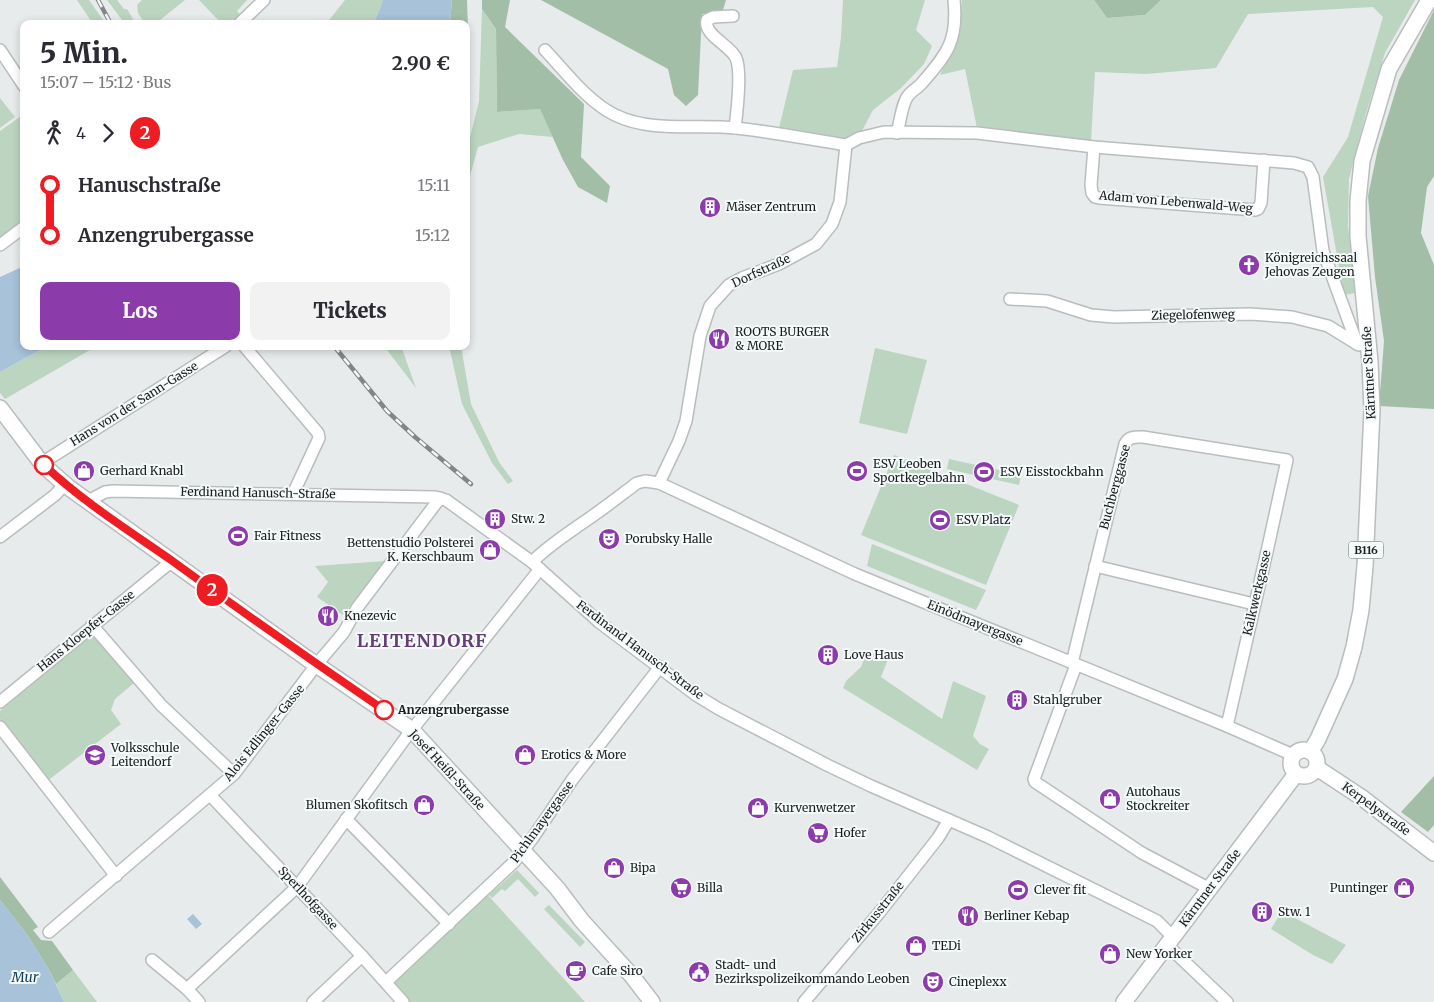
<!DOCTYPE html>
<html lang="de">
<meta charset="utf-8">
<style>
body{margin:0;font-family:Merriweather,serif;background:#f2f2f3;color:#2b2b33;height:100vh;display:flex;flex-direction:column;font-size:19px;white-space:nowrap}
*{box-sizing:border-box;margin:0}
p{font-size:16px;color:#7c7c81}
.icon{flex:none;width:28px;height:28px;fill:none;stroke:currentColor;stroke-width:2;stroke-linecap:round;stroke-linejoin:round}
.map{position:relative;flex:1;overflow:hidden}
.panel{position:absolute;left:20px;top:20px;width:450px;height:330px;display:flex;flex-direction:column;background:#fff;border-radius:10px;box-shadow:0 2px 8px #0003}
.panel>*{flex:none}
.badge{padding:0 10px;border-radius:16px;font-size:18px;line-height:32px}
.map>.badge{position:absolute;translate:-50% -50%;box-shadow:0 0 0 2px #fff}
.legs{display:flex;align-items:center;gap:8px;height:55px;padding:0 20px;font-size:16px}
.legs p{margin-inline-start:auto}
.overview{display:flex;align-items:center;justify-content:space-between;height:85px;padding:0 20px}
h1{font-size:28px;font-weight:800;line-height:38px}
.cta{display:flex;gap:10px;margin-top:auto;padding:10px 20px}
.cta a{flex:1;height:58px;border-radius:10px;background:#8c3baa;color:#fff;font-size:20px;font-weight:800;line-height:58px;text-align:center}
.cta a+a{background:#f2f2f3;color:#2b2b33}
ul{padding:0 20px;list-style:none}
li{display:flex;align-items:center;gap:18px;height:50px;font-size:19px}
li i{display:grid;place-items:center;width:8px;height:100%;margin:0 6px;background:currentColor}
li i::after{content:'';width:12px;height:12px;margin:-6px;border:4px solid;border-radius:50%;background:#fff}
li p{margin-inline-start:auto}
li:first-child i{background:linear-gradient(#0000 50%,currentColor 0)}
li:last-child i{background:linear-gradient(currentColor 50%,#0000 0)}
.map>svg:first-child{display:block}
</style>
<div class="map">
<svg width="1434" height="1002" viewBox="0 0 1434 1002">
<rect width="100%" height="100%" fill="#e7ebeb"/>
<g fill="#bcd5c0">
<path d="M77,0H89L106,24H93Z"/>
<path d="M107,0H117L124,9H127L136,24H125Z"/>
<path d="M142,0H185L155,24H145L138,13L137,5Z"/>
<path d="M199,0H247L237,11L242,16L233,24H222Z"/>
<path d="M345,0H383L374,24H326Z"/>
<path d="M843,0H925L916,30L932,46L924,64L901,88L873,110L862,131L843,139H826L779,128L793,70L837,67L841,37Z"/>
<path d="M962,0H1094L1107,18L1145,15L1161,0H1415L1385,53L1366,113L1349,179L1348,226L1356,293L1344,295L1323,177L1348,137L1383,17L1373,7L1248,14L1216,68L1146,74L1095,72L1091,141L977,128L965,69L940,75L959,36Z"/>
<path d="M482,9L496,29L497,112L540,109L553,137L519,134L478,147L466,190V154L479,101Z"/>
<path d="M468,29L469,69L466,91V45Z"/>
<path d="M0,98L15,117L0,128Z"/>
<path d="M24,114V223L0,240V131Z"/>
<path d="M47,346H97L5,399L0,393V372Z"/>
<path d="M384,346H401L416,388Z"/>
<path d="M449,346H461L471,404L499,462L513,481L508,484L492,463L462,404Z"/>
<path d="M875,348L927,360L907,434L859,423Z"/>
<path d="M894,455L1019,505L986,585L861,535Z"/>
<path d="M949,459L1021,475L1019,485L947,469Z"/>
<path d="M872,544L986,590L976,610L867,566Z"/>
<path d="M385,561L343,615L317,597L328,582L315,566Z"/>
<path d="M92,635L134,683L115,699L111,710L121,724L46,782L0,719V711Z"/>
<path d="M867,651L888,659L881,677L942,719L953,681L986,696L973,736L980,744L989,749L977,770L843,688L846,681L861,667Z"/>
<path d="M517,870L539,893L535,897L518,879L505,891L502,889L492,898L489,895Z"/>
<path d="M486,893L585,1002H410L392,982Z"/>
<path d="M549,905L585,942L580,947L544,909Z"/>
<path d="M1282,911L1346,945L1332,964L1313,955L1271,929Z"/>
<path d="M73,970L97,1002H64L56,984Z"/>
</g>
<g fill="#a3bea7">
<path d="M452,0H467L468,29L466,45V24H450Z"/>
<path d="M482,0H510L505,27L584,104L581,157L610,186L607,203L578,187L563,160L540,109L497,112L496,29L482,9Z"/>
<path d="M541,0H726L723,10L702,14L698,95L686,106L674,95L668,69Z"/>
<path d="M1094,0H1161L1145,15L1107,18Z"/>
<path d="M1434,10V176L1427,187L1421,233L1434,265V409L1379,406L1384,341L1375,277L1368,196L1378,148L1399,80Z"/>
<path d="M1434,776V825L1428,832L1401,812Z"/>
<path d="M0,877L38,927L33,930L41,940L52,941L73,970L56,984L49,970L28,936L0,900Z"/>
</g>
<g fill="#a7c2d9">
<path d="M383,0H452L450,24H374Z"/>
<path d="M24,266V346H47L0,372V277Z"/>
<path d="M0,900L28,936L49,970L64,1002H0Z"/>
<path d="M193,914L202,924L196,929L187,919Z"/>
</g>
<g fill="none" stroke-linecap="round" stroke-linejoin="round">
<g stroke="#b9bdbd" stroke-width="14">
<g id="minor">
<path d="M733,16L713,17L707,20C703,35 730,45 736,58C742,72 737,112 735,128"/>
<path d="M239,24L264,0"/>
<path d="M0,50L24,86"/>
<path d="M545,50C565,71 588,102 615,115C652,133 696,124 736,128C772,132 809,139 846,145"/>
<path d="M897,133C900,123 902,103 908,96C911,91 918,88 922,83C948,53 958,40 954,0"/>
<path d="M1094,147L1091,185L1092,193L1095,197L1099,198L1255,210L1258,209L1261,203L1264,160"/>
<path d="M0,245L24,227"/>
<path d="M1010,299L1047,301L1091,315L1114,317L1250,314L1292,317L1328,326L1359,345"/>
<path d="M244,346L318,433L319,438L293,494"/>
<path d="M42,463L226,346"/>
<path d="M659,483L855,574L1227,726L1293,755"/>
<path d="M88,501L105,492L113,491L435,497L446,500L532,562L599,622L696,695L719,709L827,765L871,786L988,837L1157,921L1168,932L1174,936"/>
<path d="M0,537L55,495L65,484"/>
<path d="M532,562C546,548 561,538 578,526C598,513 617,498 637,483L645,481L659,483L679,441L686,421L700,336L710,306L729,285L742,278L779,264L816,244L832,224L840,202L846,145L859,138L884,132L977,133L1094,147L1294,163L1308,167L1313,177L1323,251L1357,344"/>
<path d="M1095,566L1254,604"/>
<path d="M92,625L161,705L234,774"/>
<path d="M1072,663L1125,444C1129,436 1136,437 1143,437L1287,460L1268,547L1227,726"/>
<path d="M1076,665L1034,779L1035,782L1142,853L1210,889"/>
<path d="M0,702L172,561"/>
<path d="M0,727L116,876"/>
<path d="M211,796L362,956L403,1002"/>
<path d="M346,819L449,924"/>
<path d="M49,932L234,774L317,664L344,632L357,608L440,498"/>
<path d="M1167,945L1227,1002"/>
<path d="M152,960L187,989L199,1002"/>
<path d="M386,982L514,862L532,839L572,780L660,667"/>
<path d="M187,989L297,887L407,736L540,569"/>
<path d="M313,1002L362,956"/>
<path d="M804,1002L879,913L938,838L949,820"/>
</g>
</g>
<g stroke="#b9bdbd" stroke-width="18">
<g id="major">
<path d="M0,408L43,465L68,487L305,657L412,730L557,888L582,921L632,976L652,1002"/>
<circle cx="1304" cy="763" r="13"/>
<path d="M1311,751L1318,739L1345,679L1354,647L1361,610L1365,566L1372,410L1370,362L1358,236V201L1362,161L1389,69L1429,0"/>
<path d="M1317,768L1361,797L1434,853"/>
<path d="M1124,1002L1296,774"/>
</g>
</g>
<use href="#minor" stroke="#fff" stroke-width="11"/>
<use href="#major" stroke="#fff" stroke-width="15"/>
<g stroke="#838686" stroke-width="4.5">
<g id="rail">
<path d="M98,0L111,24"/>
<path d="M334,346L387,411L415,437L471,484"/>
</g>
</g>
<use href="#rail" stroke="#f4f9f9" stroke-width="2.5" stroke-dasharray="8" stroke-linecap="butt"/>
</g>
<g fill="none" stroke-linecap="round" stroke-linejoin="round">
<g stroke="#fff" stroke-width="11">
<path id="line-1" d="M44,465C82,501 128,530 171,560C241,611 312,661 384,710"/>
</g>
<use href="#line-1" stroke="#ee1d23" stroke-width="8"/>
</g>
<defs>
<g id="building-disc" transform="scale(1.125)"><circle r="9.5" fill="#8c3baa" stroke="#f4f9f9"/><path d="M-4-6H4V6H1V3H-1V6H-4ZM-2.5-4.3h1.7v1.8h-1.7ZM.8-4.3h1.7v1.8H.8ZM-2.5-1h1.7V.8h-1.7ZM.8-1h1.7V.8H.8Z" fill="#fff"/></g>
<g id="church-disc" transform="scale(1.125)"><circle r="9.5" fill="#8c3baa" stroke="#f4f9f9"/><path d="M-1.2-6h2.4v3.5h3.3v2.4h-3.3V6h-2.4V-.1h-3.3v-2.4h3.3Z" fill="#fff"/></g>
<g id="restaurant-disc" transform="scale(1.125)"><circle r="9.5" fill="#8c3baa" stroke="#f4f9f9"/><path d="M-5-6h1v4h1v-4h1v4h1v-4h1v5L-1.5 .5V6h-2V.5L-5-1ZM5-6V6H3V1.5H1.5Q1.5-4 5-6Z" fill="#fff"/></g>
<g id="shop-disc" transform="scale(1.125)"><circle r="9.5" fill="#8c3baa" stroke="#f4f9f9"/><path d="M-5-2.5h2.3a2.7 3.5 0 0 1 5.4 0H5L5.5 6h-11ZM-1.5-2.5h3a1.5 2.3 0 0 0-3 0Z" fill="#fff"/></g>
<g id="stadium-disc" transform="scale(1.125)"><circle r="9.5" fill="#8c3baa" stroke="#f4f9f9"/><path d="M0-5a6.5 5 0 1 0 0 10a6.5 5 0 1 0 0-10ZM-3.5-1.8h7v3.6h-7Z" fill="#fff"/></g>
<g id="theatre-disc" transform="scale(1.125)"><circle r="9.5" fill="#8c3baa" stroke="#f4f9f9"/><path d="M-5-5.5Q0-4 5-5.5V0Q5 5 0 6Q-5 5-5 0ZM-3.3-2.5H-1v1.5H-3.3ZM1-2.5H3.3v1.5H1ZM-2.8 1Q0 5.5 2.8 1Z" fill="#fff"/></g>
<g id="school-disc" transform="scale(1.125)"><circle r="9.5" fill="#8c3baa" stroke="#f4f9f9"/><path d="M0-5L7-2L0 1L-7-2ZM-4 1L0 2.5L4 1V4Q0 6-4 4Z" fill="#fff"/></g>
<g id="supermarket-disc" transform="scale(1.125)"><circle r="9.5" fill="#8c3baa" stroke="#f4f9f9"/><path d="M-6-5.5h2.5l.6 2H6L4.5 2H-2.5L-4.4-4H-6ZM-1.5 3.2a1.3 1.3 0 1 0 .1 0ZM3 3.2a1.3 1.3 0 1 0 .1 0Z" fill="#fff"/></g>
<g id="cafe-disc" transform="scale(1.125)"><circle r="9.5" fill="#8c3baa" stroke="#f4f9f9"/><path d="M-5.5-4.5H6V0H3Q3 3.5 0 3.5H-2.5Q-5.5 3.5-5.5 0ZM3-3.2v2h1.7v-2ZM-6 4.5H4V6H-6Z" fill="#fff"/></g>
<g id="civic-disc" transform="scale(1.125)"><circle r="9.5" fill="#8c3baa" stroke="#f4f9f9"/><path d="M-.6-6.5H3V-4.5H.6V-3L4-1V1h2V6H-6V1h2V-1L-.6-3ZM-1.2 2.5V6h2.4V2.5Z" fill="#fff"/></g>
</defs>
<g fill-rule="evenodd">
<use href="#building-disc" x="710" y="207"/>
<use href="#church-disc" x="1249" y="265"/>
<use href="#restaurant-disc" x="719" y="339"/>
<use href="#shop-disc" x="84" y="471"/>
<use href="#stadium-disc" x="857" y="471"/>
<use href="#stadium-disc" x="984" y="472"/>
<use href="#building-disc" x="495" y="519"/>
<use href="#stadium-disc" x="940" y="520"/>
<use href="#stadium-disc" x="238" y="536"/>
<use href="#theatre-disc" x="609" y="539"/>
<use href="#shop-disc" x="490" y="550"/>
<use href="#restaurant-disc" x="328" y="616"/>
<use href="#building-disc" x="828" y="655"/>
<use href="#building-disc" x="1017" y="700"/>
<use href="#school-disc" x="95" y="755"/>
<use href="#shop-disc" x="525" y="755"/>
<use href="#shop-disc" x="1110" y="799"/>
<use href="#shop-disc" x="424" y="805"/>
<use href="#shop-disc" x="758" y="808"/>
<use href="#supermarket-disc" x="818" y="833"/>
<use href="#shop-disc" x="614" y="868"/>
<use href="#supermarket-disc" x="681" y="888"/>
<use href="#shop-disc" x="1404" y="888"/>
<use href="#stadium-disc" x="1018" y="890"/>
<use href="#building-disc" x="1262" y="912"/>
<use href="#restaurant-disc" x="968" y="916"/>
<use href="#shop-disc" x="916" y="946"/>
<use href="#shop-disc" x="1110" y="954"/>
<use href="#cafe-disc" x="576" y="971"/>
<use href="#civic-disc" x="699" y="972"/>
<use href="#theatre-disc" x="933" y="982"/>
</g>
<g fill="#fff" stroke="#ee1d23" stroke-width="2.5">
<circle cx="44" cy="465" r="9"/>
<circle cx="384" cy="710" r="9"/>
</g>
<g text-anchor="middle" stroke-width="4" stroke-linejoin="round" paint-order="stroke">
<rect fill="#f4f9f9" stroke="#5d5f5f" stroke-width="1" x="1348.5" y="541.5" width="35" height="17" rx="4"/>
<g font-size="11" font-weight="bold" fill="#1c1d1d">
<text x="1366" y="554">B116</text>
</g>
<g font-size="12" fill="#1c1d1d" stroke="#f4f9f9">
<text transform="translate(1176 202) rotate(5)" y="4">Adam von Lebenwald-Weg</text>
<text transform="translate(761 271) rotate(-25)" y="4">Dorfstraße</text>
<text transform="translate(1193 315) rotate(-1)" y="4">Ziegelofenweg</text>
<text transform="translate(1369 373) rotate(-93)" y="4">Kärntner Straße</text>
<text transform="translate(134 404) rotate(-32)" y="4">Hans von der Sann-Gasse</text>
<text transform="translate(1115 487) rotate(-75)" y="4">Buchberggasse</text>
<text transform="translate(258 493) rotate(1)" y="4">Ferdinand Hanusch-Straße</text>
<text transform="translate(1257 593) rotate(-77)" y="4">Kalkwerkgasse</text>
<text transform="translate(975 623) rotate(22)" y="4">Einödmayergasse</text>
<text transform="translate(86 631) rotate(-39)" y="4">Hans Kloepfer-Gasse</text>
<text transform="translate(640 650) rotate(37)" y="4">Ferdinand Hanusch-Straße</text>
<text transform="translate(264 733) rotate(-51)" y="4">Alois Edlinger-Gasse</text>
<text transform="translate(447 770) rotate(47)" y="4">Josef Heißl-Straße</text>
<text transform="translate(1376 809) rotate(36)" y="4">Kerpelystraße</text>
<text transform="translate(542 822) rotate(-54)" y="4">Pichlmayergasse</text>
<text transform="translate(1210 888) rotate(-53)" y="4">Kärntner Straße</text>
<text transform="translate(308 898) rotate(47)" y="4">Sperlhofgasse</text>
<text transform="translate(878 912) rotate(-51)" y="4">Zirkusstraße</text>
</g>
<g font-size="12" fill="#1c1d1d" stroke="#f4f9f9" text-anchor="start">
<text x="726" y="211">Mäser Zentrum</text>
<text x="1265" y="262">Königreichssaal<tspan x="1265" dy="14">Jehovas Zeugen</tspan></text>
<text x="735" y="336">ROOTS BURGER<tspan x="735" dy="14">&amp; MORE</tspan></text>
<text x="873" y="468">ESV Leoben<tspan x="873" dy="14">Sportkegelbahn</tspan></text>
<text x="100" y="475">Gerhard Knabl</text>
<text x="1000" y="476">ESV Eisstockbahn</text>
<text x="511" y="523">Stw. 2</text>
<text x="956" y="524">ESV Platz</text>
<text x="254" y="540">Fair Fitness</text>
<text x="625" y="543">Porubsky Halle</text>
<text x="474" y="547" text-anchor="end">Bettenstudio Polsterei<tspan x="474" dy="14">K. Kerschbaum</tspan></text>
<text x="344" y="620">Knezevic</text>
<text x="844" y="659">Love Haus</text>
<text x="1033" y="704">Stahlgruber</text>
<text x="111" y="752">Volksschule<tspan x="111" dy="14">Leitendorf</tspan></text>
<text x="541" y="759">Erotics &amp; More</text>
<text x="1126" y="796">Autohaus<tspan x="1126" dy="14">Stockreiter</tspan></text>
<text x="408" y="809" text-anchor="end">Blumen Skofitsch</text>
<text x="774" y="812">Kurvenwetzer</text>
<text x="834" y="837">Hofer</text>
<text x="630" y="872">Bipa</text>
<text x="697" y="892">Billa</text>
<text x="1388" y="892" text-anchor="end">Puntinger</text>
<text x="1034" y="894">Clever fit</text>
<text x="1278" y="916">Stw. 1</text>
<text x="984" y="920">Berliner Kebap</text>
<text x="932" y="950">TEDi</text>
<text x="1126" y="958">New Yorker</text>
<text x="715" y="969">Stadt- und<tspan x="715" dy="14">Bezirkspolizeikommando Leoben</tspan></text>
<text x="592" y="975">Cafe Siro</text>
<text x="949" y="986">Cineplexx</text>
</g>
<g font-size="12" font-weight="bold" fill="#1c1d1d" stroke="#f4f9f9" text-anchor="start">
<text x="398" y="714">Anzengrubergasse</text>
</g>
<g font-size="14" font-style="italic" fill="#113e5e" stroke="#f4f9f9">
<text x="25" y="982">Mur</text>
</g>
<g font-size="18" font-weight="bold" letter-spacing="1" fill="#653d75" stroke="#f4f9f9">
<text x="422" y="647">LEITENDORF</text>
</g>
</g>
</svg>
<b class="badge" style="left:212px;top:590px;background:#ee1d23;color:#fff">2</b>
<section class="panel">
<div class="overview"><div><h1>5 Min.</h1><p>15:07 – 15:12 · Bus</p></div><b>2.90 €</b></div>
<div class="legs"><svg class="icon" aria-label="walk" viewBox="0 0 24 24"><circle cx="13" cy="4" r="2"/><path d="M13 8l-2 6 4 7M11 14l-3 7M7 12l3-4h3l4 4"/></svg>4<svg class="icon" aria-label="forward" viewBox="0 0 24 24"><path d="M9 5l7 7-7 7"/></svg><b class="badge" style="background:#ee1d23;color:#fff">2</b></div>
<ul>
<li><i style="color:#ee1d23"></i><b>Hanuschstraße</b><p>15:11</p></li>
<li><i style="color:#ee1d23"></i><b>Anzengrubergasse</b><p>15:12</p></li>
</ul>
<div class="cta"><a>Los</a><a>Tickets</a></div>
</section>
</div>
